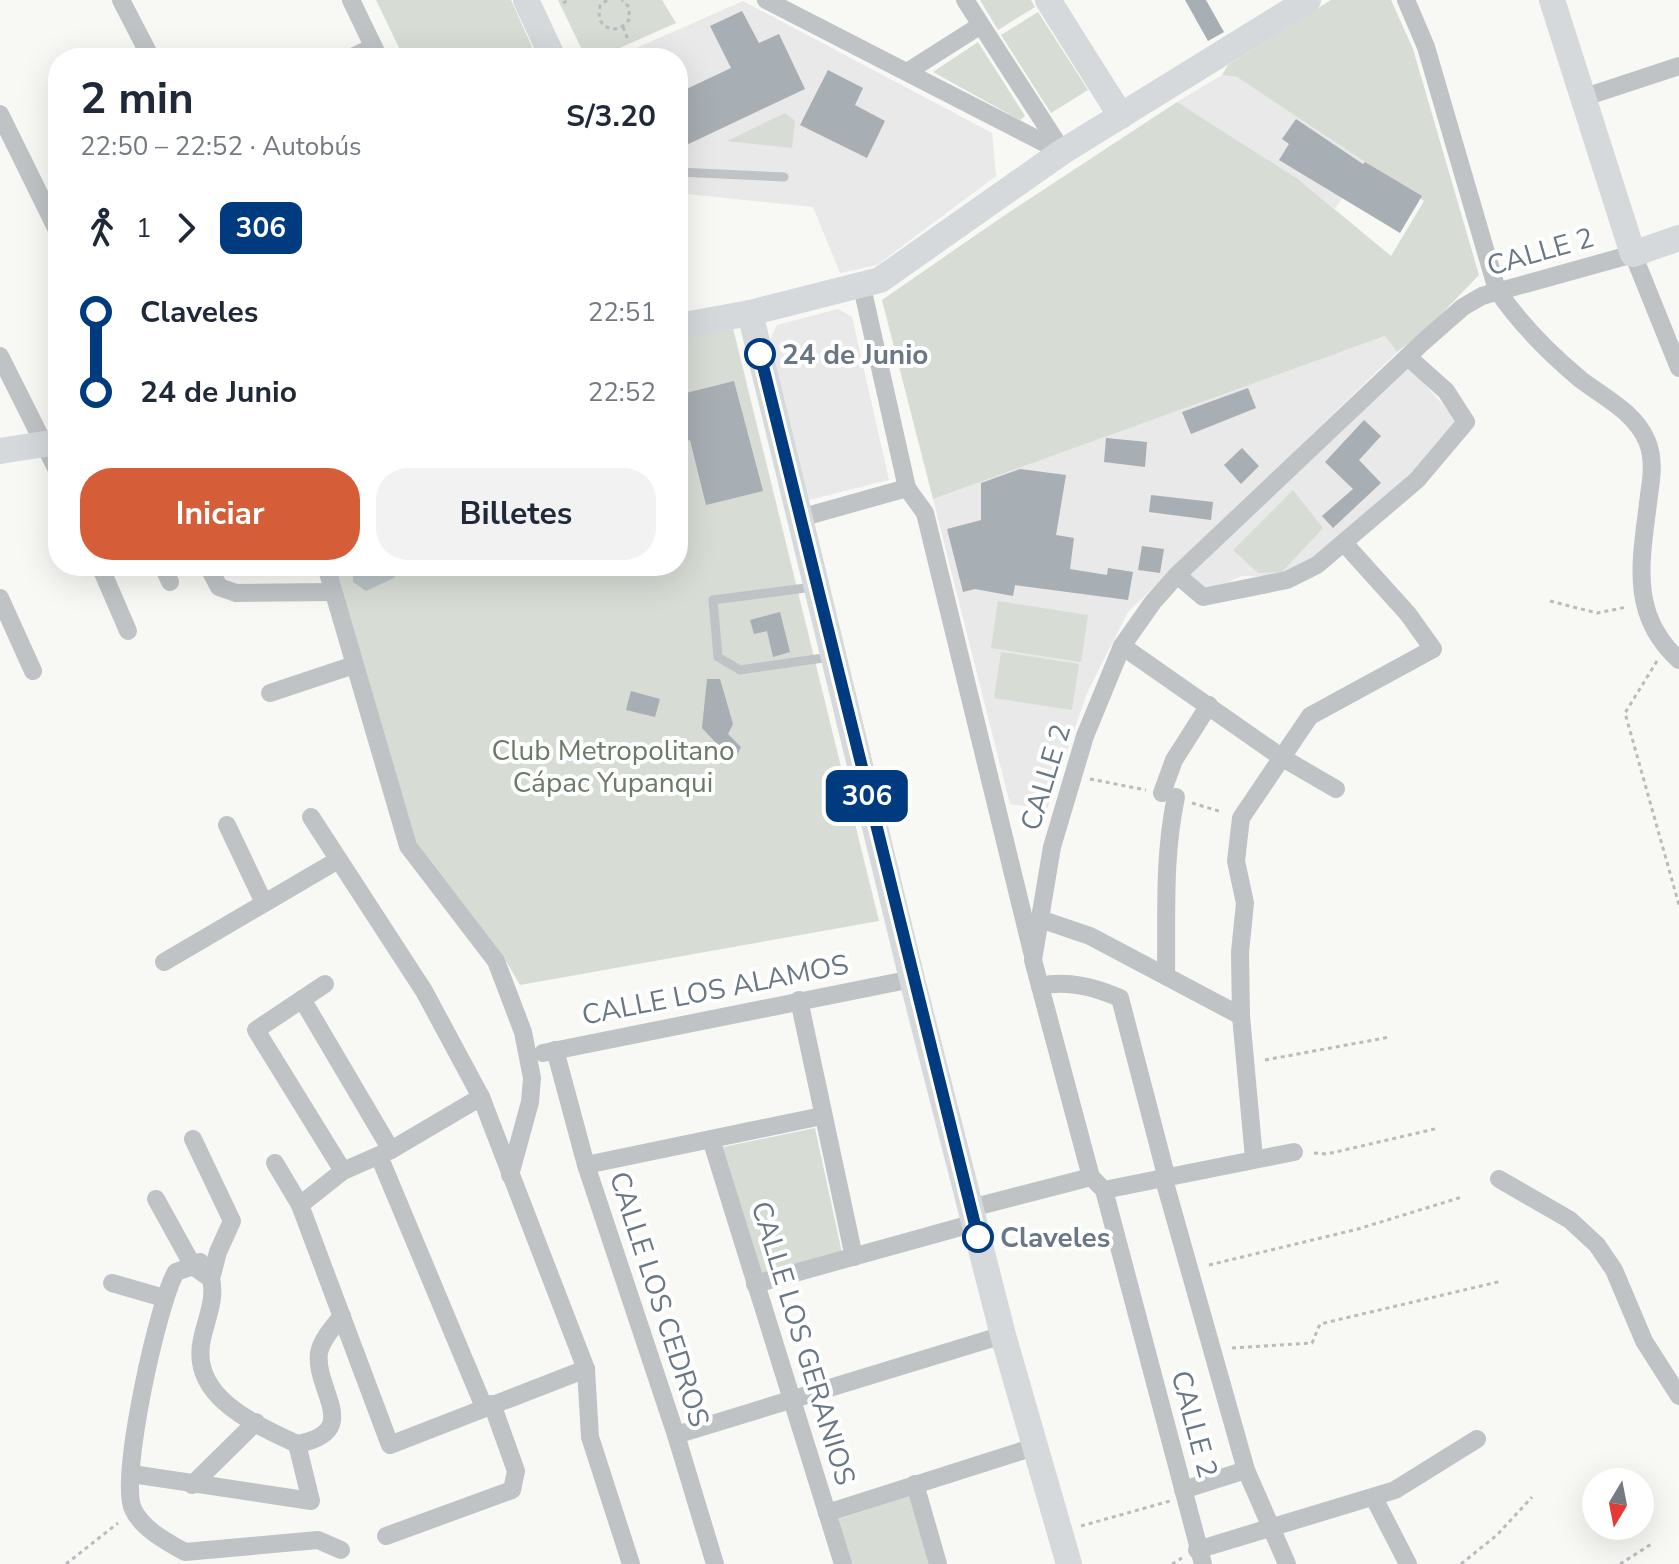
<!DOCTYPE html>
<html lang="es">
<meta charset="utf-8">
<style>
body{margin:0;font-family:"Nunito Sans",sans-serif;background:#f2f2f3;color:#1f2937;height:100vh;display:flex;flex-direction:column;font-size:30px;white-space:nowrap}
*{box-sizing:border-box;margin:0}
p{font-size:26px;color:#747a83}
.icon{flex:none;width:44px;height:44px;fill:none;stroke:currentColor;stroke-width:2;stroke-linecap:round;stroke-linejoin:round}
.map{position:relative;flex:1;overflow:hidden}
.drawer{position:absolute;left:48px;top:48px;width:640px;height:528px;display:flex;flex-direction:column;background:#fff;border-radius:32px;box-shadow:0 8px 32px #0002}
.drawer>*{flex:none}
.badge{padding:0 16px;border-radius:12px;font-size:28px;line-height:52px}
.needle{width:52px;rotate:190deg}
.fabs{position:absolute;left:1582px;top:1468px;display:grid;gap:16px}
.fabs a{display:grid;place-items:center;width:72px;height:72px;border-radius:50%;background:#fff;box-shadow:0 8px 32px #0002;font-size:40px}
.map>.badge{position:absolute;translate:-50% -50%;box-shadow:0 0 0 4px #fff}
.legs{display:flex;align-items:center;gap:12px;height:88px;padding:0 32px;font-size:26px}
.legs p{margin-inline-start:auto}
.headline{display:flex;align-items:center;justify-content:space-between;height:136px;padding:0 32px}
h1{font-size:44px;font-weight:700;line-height:60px}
.action{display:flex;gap:16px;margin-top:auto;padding:16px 32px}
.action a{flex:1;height:92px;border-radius:32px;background:#d55d38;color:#fff;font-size:32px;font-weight:700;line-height:92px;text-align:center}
.action a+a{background:#f2f2f3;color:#1f2937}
ul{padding:0 32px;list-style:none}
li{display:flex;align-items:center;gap:28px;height:80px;font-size:30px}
li i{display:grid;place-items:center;width:12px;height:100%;margin:0 10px;background:currentColor}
li i::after{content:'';width:20px;height:20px;margin:-10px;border:6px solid;border-radius:50%;background:#fff}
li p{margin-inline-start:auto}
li:first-child i{background:linear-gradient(#0000 50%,currentColor 0)}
li:last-child i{background:linear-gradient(currentColor 50%,#0000 0)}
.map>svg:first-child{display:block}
</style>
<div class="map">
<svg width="1679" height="1564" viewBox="0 0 1679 1564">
<rect width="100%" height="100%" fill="#f8f8f5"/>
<g fill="#e8e9e8">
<path d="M743,1L992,133L996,176L877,265L840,273L813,207L678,193V58H614Z"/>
<path d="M1222,75L1237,77L1366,162L1335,209L1298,179L1177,102Z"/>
<path d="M838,309L852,317L889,480L805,501L770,340L777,325Z"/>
<path d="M1385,336L1397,352L1128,612L1087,693L1047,809L1010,804L933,499Z"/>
<path d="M1409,366L1457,421L1407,480L1355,526L1286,577L1241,576L1211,591L1187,576Z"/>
</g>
<g fill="#d7dcd5">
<path d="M376,0H511L537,58H404Z"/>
<path d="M558,0H662L676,23L597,58H586Z"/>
<path d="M980,0H1031L1035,7L998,30Z"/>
<path d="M1331,0H1391L1413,49L1479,275L1426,330L1397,352L1385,336L933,499L882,300L1002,217L1177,102L1298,179L1391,256L1424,201L1237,77L1222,75L1228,65Z"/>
<path d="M1038,12L1088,90L1051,113L1001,35Z"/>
<path d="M978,42L1025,116L1020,120L933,72Z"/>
<path d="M785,113L795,121L792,148L727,141Z"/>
<path d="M733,328L879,921L520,985L502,954L414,839L333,566H678V338Z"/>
<path d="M1293,490L1323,528L1282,572L1258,573L1233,550Z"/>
<path d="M998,601L1088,615L1081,662L991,648Z"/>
<path d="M1001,652L1079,664L1072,710L994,698Z"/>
<path d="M815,1128L842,1253L761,1274L723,1147Z"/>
<path d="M911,1495L929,1564H850L836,1520Z"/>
</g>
<path fill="#b8c2c6" d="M353,566H399L394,578L366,591L353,582Z"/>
<g fill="#a7aeb4">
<path d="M1185,0H1206L1224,32L1208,41Z"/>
<path d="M742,11L759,43L779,34L805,89L678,149V93L731,68L710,26Z"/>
<path d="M828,70L863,88L855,105L885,121L867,158L800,125Z"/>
<path d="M1296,119L1363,164L1365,162L1422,196L1400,233L1279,160L1289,144L1282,139Z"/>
<path d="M734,381L763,491L706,505L690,440L678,443V395Z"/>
<path d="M1248,388L1256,408L1191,434L1182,412Z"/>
<path d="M1364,420L1381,436L1359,460L1381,483L1333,528L1322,516L1353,489L1325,462Z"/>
<path d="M1106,438L1147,442L1145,467L1104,462Z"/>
<path d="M1242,448L1259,466L1241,484L1224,465Z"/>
<path d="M1020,469L1066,475L1056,535L1074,538L1070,569L1107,575L1108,568L1133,572L1128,600L1015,585L1013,596L975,589L963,592L947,529L981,520V483Z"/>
<path d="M1151,495L1213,502L1211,520L1149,512Z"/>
<path d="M1142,546L1164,549L1160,573L1138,570Z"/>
<path d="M780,612L790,652L773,657L767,631L754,634L750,620Z"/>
<path d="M707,679H720L733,724L728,734L741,747L734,762L702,728Z"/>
<path d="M631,691L660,699L655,717L626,710Z"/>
</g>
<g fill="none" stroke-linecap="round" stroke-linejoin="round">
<g stroke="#b9bcbe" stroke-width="3" stroke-dasharray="4 4" stroke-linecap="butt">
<path d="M607,0L600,6L599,18C606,33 622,32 630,18L628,6L622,0"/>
<path d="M563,3L569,0"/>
<path d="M623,27L629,42"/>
<path d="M1550,601L1597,613L1627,607"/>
<path d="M1657,661L1625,713L1679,905"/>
<path d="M1090,779L1146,790"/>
<path d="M1192,803L1222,812"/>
<path d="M1265,1060L1390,1037"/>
<path d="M1314,1153L1327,1154L1439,1128"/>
<path d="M1209,1265L1358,1229L1462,1197"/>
<path d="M1232,1348L1312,1343L1320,1324L1502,1281"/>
<path d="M1081,1526L1170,1501"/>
<path d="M66,1564L118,1523"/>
<path d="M1172,1564L1182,1558"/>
<path d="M1461,1564L1497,1535L1532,1497"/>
<path d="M1620,1564L1653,1543"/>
</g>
<g stroke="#bfc3c6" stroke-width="9">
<path d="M678,172L784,177"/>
<path d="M813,587L713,600L718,657L740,670L830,657"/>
</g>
<g stroke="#bfc3c6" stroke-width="18">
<path d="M121,0L151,58"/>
<path d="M351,0L379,58"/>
<path d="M766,0L1062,152"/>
<path d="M965,0L1061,149"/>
<path d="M1406,0L1426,47L1497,290C1520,324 1548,352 1580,379C1603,397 1634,411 1647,441C1654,458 1652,476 1649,495C1642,557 1627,613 1679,660"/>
<path d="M350,58L373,47"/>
<path d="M907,72L981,25"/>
<path d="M1585,97L1679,66"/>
<path d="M0,114L58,232"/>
<path d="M862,287L907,488L925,513L1032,952"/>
<path d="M0,356L58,472"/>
<path d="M800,518L907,488"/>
<path d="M100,566L128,631"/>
<path d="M163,566L170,582"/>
<path d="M208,566L219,587L236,593L333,592"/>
<path d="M326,566L408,846L496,961L523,1032L532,1078L530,1102L510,1175"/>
<path d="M1177,575L1203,597L1287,580L1317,565L1417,480L1466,422L1446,391L1408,357"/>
<path d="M0,598L33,671"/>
<path d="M1122,646L1281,757L1336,789"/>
<path d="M270,693L354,665"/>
<path d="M1162,793L1174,760L1209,705"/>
<path d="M311,817L424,991L481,1097L586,1369L590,1437L631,1564"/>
<path d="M227,825L264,903"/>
<path d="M1040,919L1090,936L1241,1016L1240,952L1245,903L1236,861L1241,818L1310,716L1433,649L1408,614L1344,543"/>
<path d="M164,962L338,860"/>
<path d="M1166,976C1167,915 1163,858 1176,797"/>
<path d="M325,984L256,1030L343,1171"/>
<path d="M1040,986C1068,980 1094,987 1120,998L1166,1175"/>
<path d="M302,999L391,1150"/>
<path d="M799,1000L854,1257"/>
<path d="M1241,1016L1254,1158"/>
<path d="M555,1050L586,1165L676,1435L715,1564"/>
<path d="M543,1053L912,979"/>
<path d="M193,1139L232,1221L218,1252L211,1279"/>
<path d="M711,1139L843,1564"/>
<path d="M379,1156L484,1407"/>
<path d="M275,1163L300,1205L390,1445L586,1369"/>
<path d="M586,1165L822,1116"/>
<path d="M1163,1176L1246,1470L1287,1564"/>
<path d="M1499,1179L1570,1220L1597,1245L1614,1270L1644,1341L1679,1396"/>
<path d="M1104,1190L1294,1152"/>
<path d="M156,1199L193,1266L200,1262"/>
<path d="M300,1205L343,1171L391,1150L481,1097"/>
<path d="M971,1208L1091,1177"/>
<path d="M112,1283L164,1298"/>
<path d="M755,1284L975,1223"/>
<path d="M676,1435L1003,1335"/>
<path d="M132,1474L311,1501L297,1444"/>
<path d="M915,1484L938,1564"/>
<path d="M192,1485L256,1422"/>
<path d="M1183,1490L1246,1470"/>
<path d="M1374,1498L1408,1564"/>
<path d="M827,1513L1034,1447"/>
<path d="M386,1536L512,1490L516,1471L492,1404"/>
<path d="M341,1550L318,1540L185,1552C167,1542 142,1529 133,1509C119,1479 158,1302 176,1272L193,1266L211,1279C216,1299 206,1320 202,1339C189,1397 255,1424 297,1444C364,1432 314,1390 319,1353C321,1340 334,1326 342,1316"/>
<path d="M1197,1550L1395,1490L1477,1439"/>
<path d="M1203,1564L1104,1190L1091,1177L1033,960L1052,847L1085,736L1122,646L1153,602L1177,575L1422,343L1463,307L1482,296L1633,254L1679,368"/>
</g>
<g stroke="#d5d9dc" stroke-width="26">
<path d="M526,0L553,58"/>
<path d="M1048,0L1121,116"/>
<path d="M1552,0L1633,254L1679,238"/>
<path d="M750,313L912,979L1003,1335L1069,1564"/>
<path d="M678,326L750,313L880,280L1062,152L1308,0"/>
<path d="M0,451L58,442"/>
</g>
</g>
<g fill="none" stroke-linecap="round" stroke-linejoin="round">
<g stroke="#fff" stroke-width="18">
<path id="line-1" d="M760,354L978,1237"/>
</g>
<use href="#line-1" stroke="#003b80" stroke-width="12"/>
</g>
<g fill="#fff" stroke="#003b80" stroke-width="4">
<circle cx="760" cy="354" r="14"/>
<circle cx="978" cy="1237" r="14"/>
</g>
<g text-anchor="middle" stroke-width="8" stroke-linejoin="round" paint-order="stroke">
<g font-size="28" fill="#697884" stroke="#fff">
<text transform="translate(1540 251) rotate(-16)" y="10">CALLE 2</text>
<text transform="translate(1045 777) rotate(-73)" y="10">CALLE 2</text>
<text transform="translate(715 989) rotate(-11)" y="10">CALLE LOS ALAMOS</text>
<text transform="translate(660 1299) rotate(72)" y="10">CALLE LOS CEDROS</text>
<text transform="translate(804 1343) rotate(73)" y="10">CALLE LOS GERANIOS</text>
<text transform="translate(1195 1424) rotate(75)" y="10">CALLE 2</text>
</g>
<g font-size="28" font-weight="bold" fill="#697884" stroke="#fff" text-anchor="start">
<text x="782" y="364">24 de Junio</text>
<text x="1000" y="1247">Claveles</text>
</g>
<g font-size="28" fill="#6b7b67" stroke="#fff">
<text x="613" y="760">Club Metropolitano<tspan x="613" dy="32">Cápac Yupanqui</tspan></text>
</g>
</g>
</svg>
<div class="fabs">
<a><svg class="needle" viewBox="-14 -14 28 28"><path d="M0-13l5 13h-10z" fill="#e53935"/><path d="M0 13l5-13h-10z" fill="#747a83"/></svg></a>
</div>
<b class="badge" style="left:867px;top:796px;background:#003b80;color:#fff">306</b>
<section class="drawer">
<div class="headline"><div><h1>2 min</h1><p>22:50 – 22:52 · Autobús</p></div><b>S/3.20</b></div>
<div class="legs"><svg class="icon" aria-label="walk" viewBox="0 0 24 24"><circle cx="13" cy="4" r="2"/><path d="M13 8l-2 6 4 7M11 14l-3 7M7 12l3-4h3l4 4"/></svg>1<svg class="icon" aria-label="forward" viewBox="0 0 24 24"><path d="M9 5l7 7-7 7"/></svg><b class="badge" style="background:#003b80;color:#fff">306</b></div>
<ul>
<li><i style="color:#003b80"></i><b>Claveles</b><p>22:51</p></li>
<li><i style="color:#003b80"></i><b>24 de Junio</b><p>22:52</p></li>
</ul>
<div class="action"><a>Iniciar</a><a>Billetes</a></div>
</section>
</div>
